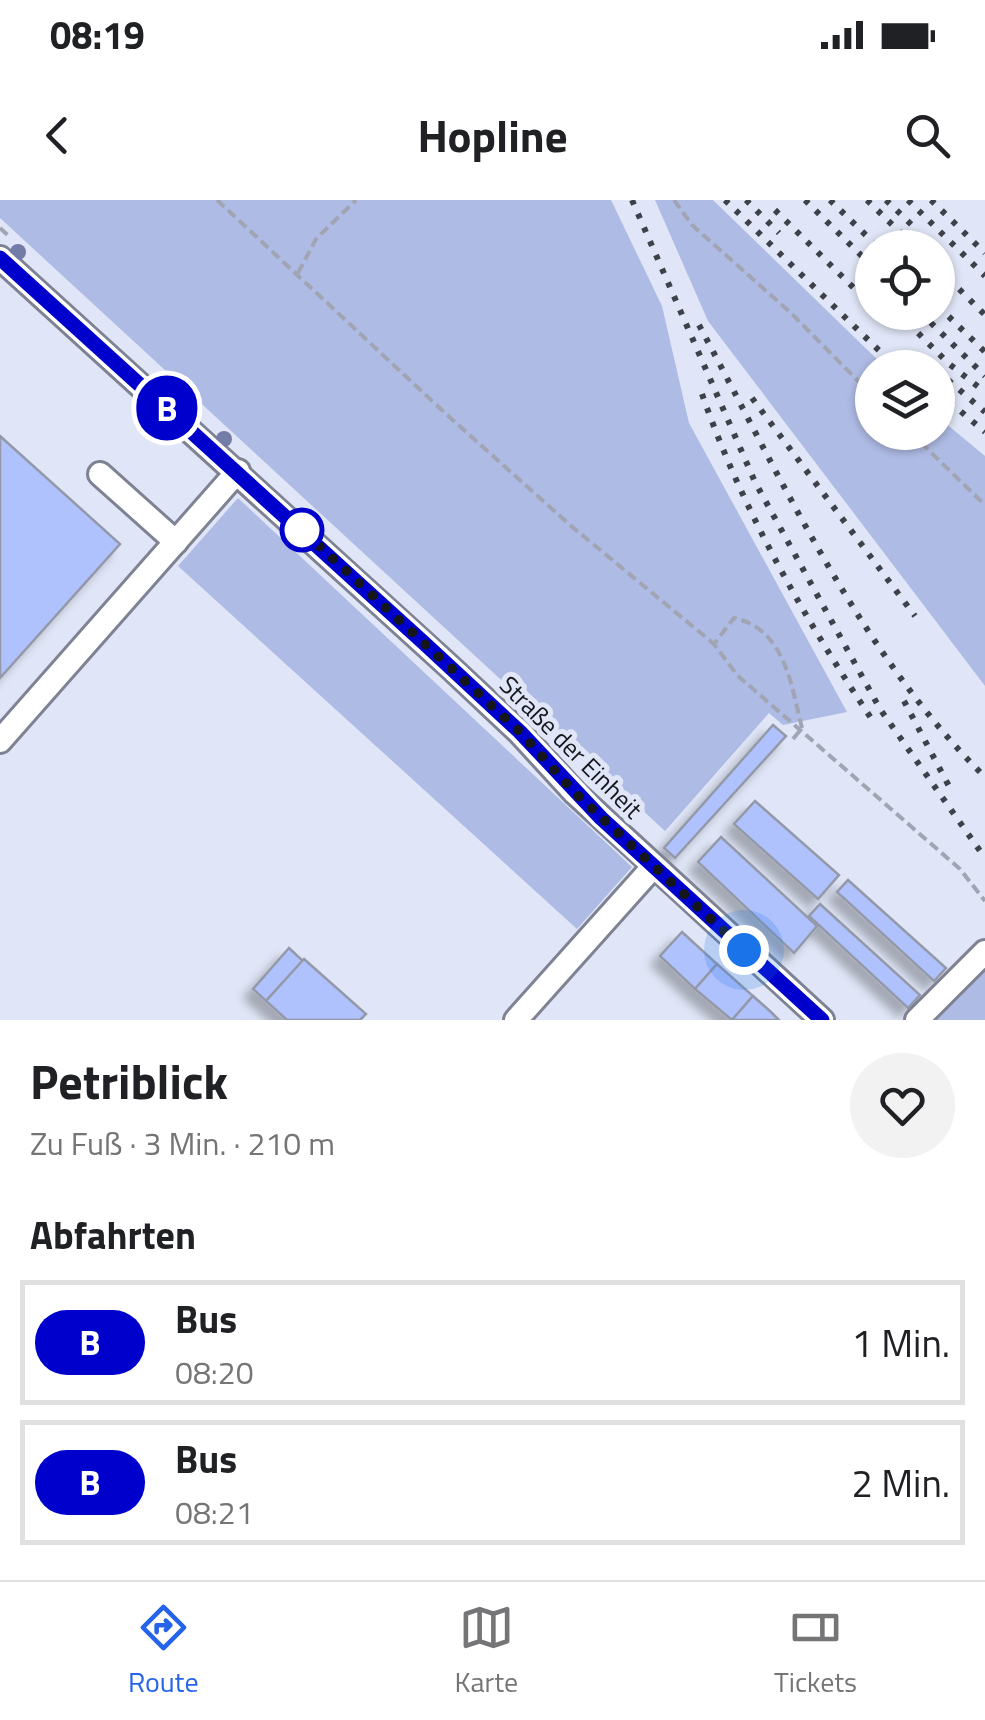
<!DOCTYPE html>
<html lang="de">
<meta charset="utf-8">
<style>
body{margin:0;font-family:"Titillium Web",sans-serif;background:#f2f2f2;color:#202124;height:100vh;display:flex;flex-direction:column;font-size:38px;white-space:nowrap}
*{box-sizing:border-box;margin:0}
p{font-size:32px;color:#757577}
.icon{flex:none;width:55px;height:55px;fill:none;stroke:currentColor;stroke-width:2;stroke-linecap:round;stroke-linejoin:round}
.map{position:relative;height:820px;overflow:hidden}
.drawer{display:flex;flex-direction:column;background:#fff;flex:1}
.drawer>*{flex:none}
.badge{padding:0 20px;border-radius:32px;font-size:35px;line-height:65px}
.tools{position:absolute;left:855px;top:30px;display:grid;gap:20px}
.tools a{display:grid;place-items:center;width:100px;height:100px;border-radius:50%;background:#fff;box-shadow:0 2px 8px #0004;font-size:50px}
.you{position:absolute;width:50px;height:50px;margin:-25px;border:8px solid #fff;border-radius:50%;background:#1a73e8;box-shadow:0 0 0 15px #1a73e833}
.map>.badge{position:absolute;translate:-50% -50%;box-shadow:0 0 0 5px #fff}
h2{padding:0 30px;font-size:38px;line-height:90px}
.round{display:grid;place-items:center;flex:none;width:105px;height:105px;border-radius:52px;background:#f2f2f2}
.headline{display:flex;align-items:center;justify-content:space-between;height:170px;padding:0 30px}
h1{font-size:48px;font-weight:700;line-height:75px}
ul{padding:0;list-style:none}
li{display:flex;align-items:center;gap:30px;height:125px;margin:0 20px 15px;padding:0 10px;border:5px solid #e0e0e0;border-radius:0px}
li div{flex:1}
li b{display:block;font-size:38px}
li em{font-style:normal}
li .badge{min-width:110px;font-weight:700;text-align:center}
.status{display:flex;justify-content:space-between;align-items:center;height:70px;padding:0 50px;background:#fff;direction:ltr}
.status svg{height:28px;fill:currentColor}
header{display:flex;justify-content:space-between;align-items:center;height:130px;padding:0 30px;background:#fff;font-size:45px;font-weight:700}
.menu{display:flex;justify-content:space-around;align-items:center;height:140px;border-top:2px solid #e0e0e0;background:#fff;font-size:28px;color:#757577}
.menu a{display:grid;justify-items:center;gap:5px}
.menu .on{color:#2563eb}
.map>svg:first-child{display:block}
</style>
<div class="status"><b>08:19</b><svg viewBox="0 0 49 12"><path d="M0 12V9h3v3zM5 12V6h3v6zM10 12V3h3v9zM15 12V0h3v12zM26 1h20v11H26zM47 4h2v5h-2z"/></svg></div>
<header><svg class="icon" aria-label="back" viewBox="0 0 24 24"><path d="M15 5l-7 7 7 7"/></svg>Hopline<svg class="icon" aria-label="search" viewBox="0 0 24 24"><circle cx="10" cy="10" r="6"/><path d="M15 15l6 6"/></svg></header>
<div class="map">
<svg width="985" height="820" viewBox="0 0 985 820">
<defs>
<filter id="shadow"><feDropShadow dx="-9" dy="9" stdDeviation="5" flood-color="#0004"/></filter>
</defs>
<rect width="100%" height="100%" fill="#e0e6f7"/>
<g fill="#aebbe4">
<path d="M0,0H611L662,106L689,223L847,512L783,525L769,513L665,631L0,18Z"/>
<path d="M655,0H713L885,167L872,168V232H938V217L985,256V486L708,121Z"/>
<path d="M238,298L632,667L577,729L178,366Z"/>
<path d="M985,766V820H934Z"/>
</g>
<g fill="#afc2fd" stroke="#9499a9" stroke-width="2.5" filter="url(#shadow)">
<path d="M0,236L120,344L0,478Z"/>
<path d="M773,525L786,536L675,658L664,648Z"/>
<path d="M755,601L839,675L818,699L734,624Z"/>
<path d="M721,637L817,726L794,753L698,662Z"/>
<path d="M848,680L946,768L934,781L837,692Z"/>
<path d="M820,704L920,795L908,808L809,716Z"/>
<path d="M682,732L717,764L695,789L660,756Z"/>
<path d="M289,748L303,761L266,801L253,789Z"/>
<path d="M304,759L366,814L360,820H287L266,801Z"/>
<path d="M717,764L753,796L732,820L695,789Z"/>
<path d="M753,796L771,812L779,820H732Z"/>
</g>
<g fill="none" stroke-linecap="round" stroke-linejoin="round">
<g stroke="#7e8393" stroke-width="28">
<g id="minor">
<path d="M0,58L451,468L520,533L575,593L822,820"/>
<path d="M100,274L176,342"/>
<path d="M0,541L238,271"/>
<path d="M516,820L653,667"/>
<path d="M917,820L985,752"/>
</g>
</g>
<g stroke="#a1a5b3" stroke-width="4" stroke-dasharray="10 5" stroke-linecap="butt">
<path d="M217,0L445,213L570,325L714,444"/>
<path d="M674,0L692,25L791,113L872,195"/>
<path d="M0,28L11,38"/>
<path d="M298,73L316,39L356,0"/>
<path d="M910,232L985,305"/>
<path d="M802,528C791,485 785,429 734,418L714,444L737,475L960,669L985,701"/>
<path d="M793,539L802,528"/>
</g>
<use href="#minor" stroke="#fff" stroke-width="22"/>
<g stroke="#3e4149" stroke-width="6" stroke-dasharray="5 10" stroke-linecap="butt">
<path d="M632,0L755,282L880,509L985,658"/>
<path d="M725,0L897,168"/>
<path d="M746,0L779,33"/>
<path d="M805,0L872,66"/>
<path d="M830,0L879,48"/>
<path d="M867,0L916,48"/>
<path d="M886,0L917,30"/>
<path d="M908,0L985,76"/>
<path d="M931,0L985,53"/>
<path d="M775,10L872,106"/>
<path d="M938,68L985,115"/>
<path d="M938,106L985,152"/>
<path d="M897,112L948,163L985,192"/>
<path d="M920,112L985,176"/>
<path d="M699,125C781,278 861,455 985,577"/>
<path d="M948,180L985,212"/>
<path d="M938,192L985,232"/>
<path d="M702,194C742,309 805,420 873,521"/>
<path d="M752,198L915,416"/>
<path d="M904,501L951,590"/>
</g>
</g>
<g fill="#737ba7">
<circle cx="18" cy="52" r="8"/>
<circle cx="224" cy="239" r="8"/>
</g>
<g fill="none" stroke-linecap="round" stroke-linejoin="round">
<g stroke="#fff" stroke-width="22">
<path id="line" d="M0,58L424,443L520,532L601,618L822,820"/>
</g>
<use href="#line" stroke="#0000cd" stroke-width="15"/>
<path stroke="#14161c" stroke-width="10" stroke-dasharray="0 18" d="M302,330L291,320L520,532L575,593L744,750"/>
</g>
<circle fill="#fff" stroke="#0000cd" stroke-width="5" cx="302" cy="330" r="20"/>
<g text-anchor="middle" stroke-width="10" stroke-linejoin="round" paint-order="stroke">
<g font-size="25" fill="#14161c" stroke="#e0e6f7">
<text transform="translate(571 547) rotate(45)" y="9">Straße der Einheit</text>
</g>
</g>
</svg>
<div class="tools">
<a><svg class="icon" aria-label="locate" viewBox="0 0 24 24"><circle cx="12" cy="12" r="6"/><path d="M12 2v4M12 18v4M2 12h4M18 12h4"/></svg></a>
<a><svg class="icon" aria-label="layers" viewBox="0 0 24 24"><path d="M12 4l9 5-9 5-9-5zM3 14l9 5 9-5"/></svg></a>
</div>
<div class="you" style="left:744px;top:750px"></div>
<b class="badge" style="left:167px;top:208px;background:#0000cd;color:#fff">B</b>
</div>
<section class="drawer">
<div class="headline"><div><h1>Petriblick</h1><p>Zu Fuß · 3 Min. · 210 m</p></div><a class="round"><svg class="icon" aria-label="heart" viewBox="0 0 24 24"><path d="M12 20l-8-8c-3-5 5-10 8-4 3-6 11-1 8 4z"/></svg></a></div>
<h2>Abfahrten</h2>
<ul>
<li><span class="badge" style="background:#0000cd;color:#fff">B</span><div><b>Bus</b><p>08:20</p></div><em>1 Min.</em></li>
<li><span class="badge" style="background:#0000cd;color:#fff">B</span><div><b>Bus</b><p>08:21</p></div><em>2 Min.</em></li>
</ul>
</section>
<nav class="menu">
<a class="on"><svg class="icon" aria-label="directions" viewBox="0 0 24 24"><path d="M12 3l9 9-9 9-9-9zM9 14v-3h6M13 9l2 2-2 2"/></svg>Route</a>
<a><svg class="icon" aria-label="map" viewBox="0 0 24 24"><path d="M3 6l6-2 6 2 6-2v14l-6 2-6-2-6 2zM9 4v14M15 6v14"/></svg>Karte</a>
<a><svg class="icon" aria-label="tickets" viewBox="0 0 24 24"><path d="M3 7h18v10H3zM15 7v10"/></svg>Tickets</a>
</nav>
